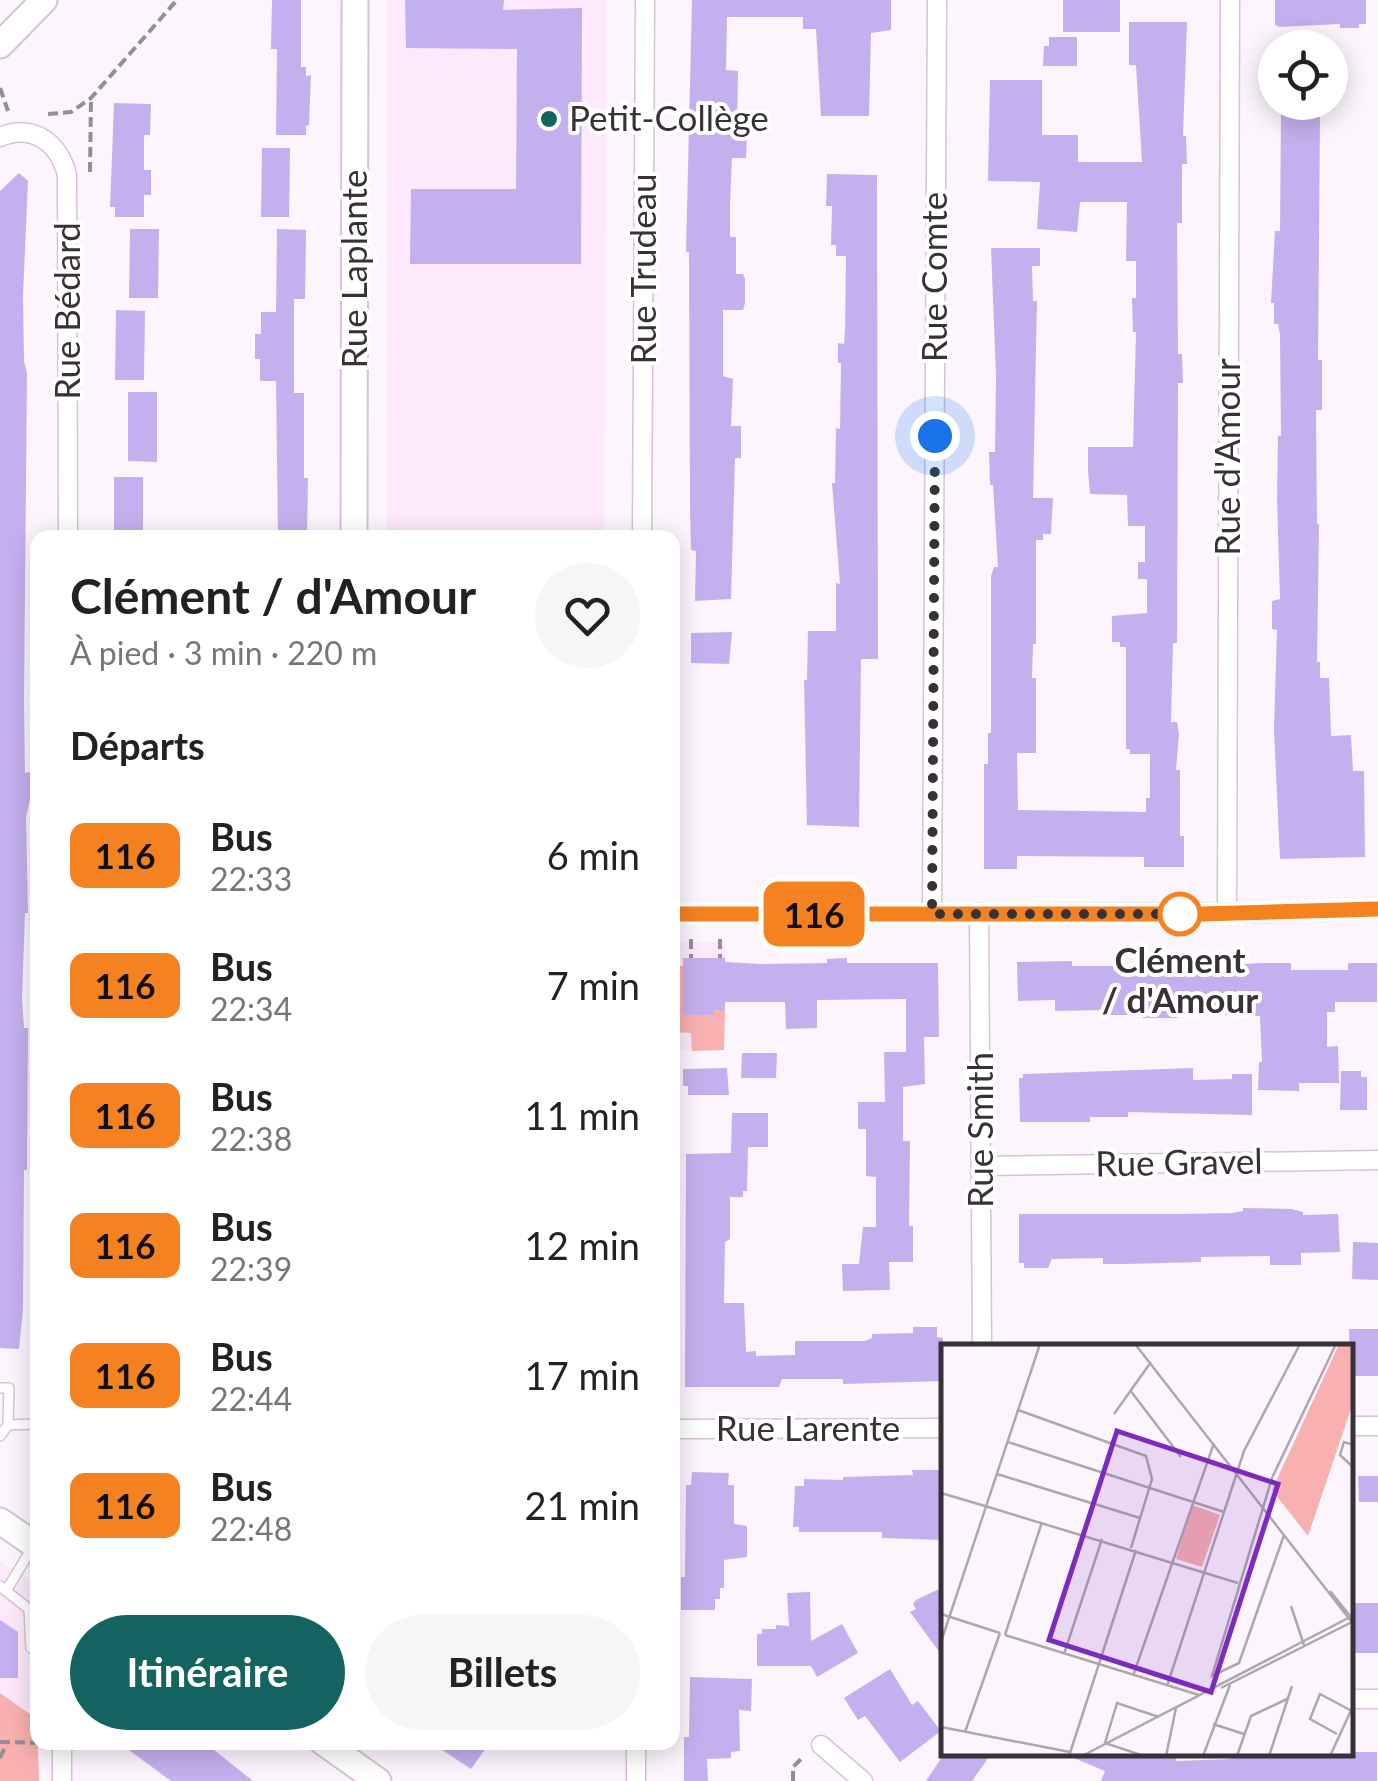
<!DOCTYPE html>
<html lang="fr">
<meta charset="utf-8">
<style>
body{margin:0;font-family:Lato,sans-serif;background:#f6f6f6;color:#222;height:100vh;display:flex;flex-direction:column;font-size:38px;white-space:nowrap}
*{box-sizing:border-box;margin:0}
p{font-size:32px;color:#767676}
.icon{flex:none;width:55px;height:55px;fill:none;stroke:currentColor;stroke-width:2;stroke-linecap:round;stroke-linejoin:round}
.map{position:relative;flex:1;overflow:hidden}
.drawer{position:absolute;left:30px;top:530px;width:650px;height:1220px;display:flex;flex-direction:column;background:#fff;border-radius:20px;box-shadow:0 5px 25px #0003}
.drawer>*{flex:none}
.badge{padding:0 20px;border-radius:15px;font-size:35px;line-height:65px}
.tools{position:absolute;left:1258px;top:30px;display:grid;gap:20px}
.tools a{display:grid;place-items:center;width:90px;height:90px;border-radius:50%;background:#fff;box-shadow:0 5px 25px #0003;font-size:50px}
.you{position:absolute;width:50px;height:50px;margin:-25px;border:8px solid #fff;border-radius:50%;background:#1a73e8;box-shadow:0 0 0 15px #1a73e833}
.map>.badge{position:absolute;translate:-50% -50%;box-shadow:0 0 0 5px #fff}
h2{padding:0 40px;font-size:38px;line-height:90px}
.round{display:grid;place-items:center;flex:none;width:105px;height:105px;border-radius:52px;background:#f6f6f6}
.headline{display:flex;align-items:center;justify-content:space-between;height:170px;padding:0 40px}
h1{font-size:48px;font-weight:700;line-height:75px}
.cta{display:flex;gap:20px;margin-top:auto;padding:20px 40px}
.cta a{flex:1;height:115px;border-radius:60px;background:#136360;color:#fff;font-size:40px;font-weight:700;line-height:115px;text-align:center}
.cta a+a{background:#f6f6f6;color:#222}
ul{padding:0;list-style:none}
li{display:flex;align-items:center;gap:30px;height:130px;padding:0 40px}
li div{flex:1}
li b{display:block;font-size:38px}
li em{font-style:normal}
li .badge{min-width:110px;font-weight:700;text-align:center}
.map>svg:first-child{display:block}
</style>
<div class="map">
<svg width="1378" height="1781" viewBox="0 0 1378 1781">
<rect width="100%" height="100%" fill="#fdf5fd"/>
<g fill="#fde8fc">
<path d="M387,0H607L604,537H387Z"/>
<path d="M672,942H725L724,1050L673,1051Z"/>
<path d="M0,1561L29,1581L37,1592V1719L0,1693Z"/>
</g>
<g fill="#f8b1b0">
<path d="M673,966H683L684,1015H714V1010H725L724,1050L692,1051L691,1033L673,1032Z"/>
<path d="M0,1693L37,1719L39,1781H0Z"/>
</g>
<g fill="#c4b0ee">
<path d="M272,0H301V67H306V76L311,75L309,125L306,126V135H276L277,49H271Z"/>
<path d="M405,0H504L503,10L582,8L581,264H410L411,189H516L517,49L406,48Z"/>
<path d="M692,0H891V30L871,33L869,116H821L816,29H803V17H727L726,70L738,71L737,125H746L747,133L746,158H732L730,203V237H736V274H743L745,279V303L743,310H723V376L733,379L731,426H741V458H735L731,599L695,601L696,551L691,550L690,512L689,252H686Z"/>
<rect x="1063" y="0" width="57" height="32"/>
<path d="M1275,0H1366V24H1359V28H1340V24L1280,27L1275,25Z"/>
<path d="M1129,22H1187L1183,136H1186L1187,164H1182V223H1177L1178,354H1182L1183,383H1178L1177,643H1173L1171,722H1177L1179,734L1176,770H1180V836H1184V867H1144V857L1017,856V869H984V764H988V733H991V576L994,567H998L993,485H990L989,452H995L996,377L991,248H1040V266H1032L1033,301H1037L1033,498H1053L1051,534H1043V540H1036V644H1033L1032,678H1036V753H1017L1018,810L1146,812V798H1150V754H1130V749H1126V647H1120V642H1112V616L1147,613V579H1138V562H1145V526H1128L1127,495L1090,494L1088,470V447H1133L1136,332H1133L1132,298H1136V261H1126L1127,202H1080L1077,232L1037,229L1040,182L988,181L990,80H1042V135H1078V162H1142L1136,65H1129Z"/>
<path d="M1049,37H1077V66H1043L1044,46H1049Z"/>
<path d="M114,103L151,104L150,135H144V170H151V195H144V217H115V207H110Z"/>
<path d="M1281,110H1315V115H1320L1318,360H1322V410H1316L1317,524H1319L1317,662H1320V678H1329L1331,736L1351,735L1353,771H1364L1365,857L1280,859L1274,729L1277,630L1272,629V601L1280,599L1277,498L1278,436H1281L1280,334L1278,324H1274V303H1271L1275,231H1280Z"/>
<path d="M262,148H290L289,217H261Z"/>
<path d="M19,173L28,181L23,295L24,361L27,373L24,702L25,773L30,772V799L26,817L28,913H25L22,999L24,1028H28L27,1170H24L23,1309L19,1349L0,1348V191Z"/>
<path d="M827,174L877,175L878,659H861L859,827L807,825L804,680H807L808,631H836V583L840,584L832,483H835L836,428L840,429L841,363H838V343L844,344L845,330L846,256H836V245H831L832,206H826Z"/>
<path d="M130,229H159L158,298H129Z"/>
<path d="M277,229L306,230L305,299H294V393H304V478H308L307,538H278L276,381H260V359H255V334H261V312H276Z"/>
<path d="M116,310L145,311L144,380H115Z"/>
<path d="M128,392H157V462L128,461Z"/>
<rect x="114" y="477" width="29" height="61"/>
<path d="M732,632L729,664L691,663V633Z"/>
<path d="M683,958H725V962L761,964L827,963V959L847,958V963H938L939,1037H924L925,1084L903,1087V1141H910L909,1226H913V1262H889L890,1290L843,1291L842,1264H859L863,1227H876V1177L866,1176V1129H858V1102H885L884,1052H906V999L817,1000V1028L786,1029L785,1002H725V1010H714V1015H683Z"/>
<path d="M1072,961V966H1177V973H1224V968H1235V965L1260,963H1291V970H1348V963H1377V1002H1335V1012H1327V1047L1338,1046L1339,1083H1299V1091L1258,1090L1259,1062H1262L1260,1016L1225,1015V1012L1177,1013V1018H1143V1015H1103V1010L1055,1011V1000L1018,1001L1017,962Z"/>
<path d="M742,1053H777L776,1078H741Z"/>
<path d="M727,1068L729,1095H688V1086H683V1069Z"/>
<path d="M1193,1068V1080L1232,1079V1074H1252V1115L1128,1112V1117H1090V1122H1020L1019,1078H1023V1074Z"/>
<path d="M1341,1071H1361V1077H1367V1110H1340Z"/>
<path d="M732,1113H768V1147H748L747,1191H743V1197H730V1239L725,1242L724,1303H744L746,1352L756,1351V1356L795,1355V1341H865L872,1338V1334L913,1333V1327H937V1337L943,1338V1381L843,1384V1379H782L779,1387H685L686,1154L731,1153Z"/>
<path d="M1243,1208L1292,1209L1303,1212V1215L1338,1214L1340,1252L1301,1253V1265H1270V1256L1201,1257V1262L1126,1264H1103V1258L1052,1259L1048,1268H1024V1263H1019V1214H1180L1232,1213L1243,1211Z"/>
<path d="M1353,1242L1378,1243V1280L1352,1279Z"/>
<path d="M1349,1329H1378V1376H1350Z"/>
<path d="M912,1470H942L943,1540L882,1538V1532H799V1527H793L795,1486H804V1479L843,1480V1477L913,1475Z"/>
<path d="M692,1472L729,1473L728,1485H734V1524L747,1526V1557L724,1560V1588H720V1599H715V1610H681V1577H685L686,1485H691Z"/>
<path d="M1358,1476H1378V1502H1359Z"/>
<path d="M943,1587V1657L910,1612L916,1609L913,1604L916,1600Z"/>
<path d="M810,1592L811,1641L842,1624L858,1653L817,1677L811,1666H757V1634H762V1629H776V1625L789,1626L787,1593Z"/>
<rect x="1350" y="1603" width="28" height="50"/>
<path d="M0,1620L18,1632V1678H0Z"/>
<path d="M890,1669L912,1705L918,1701L941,1731L900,1762L865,1716L858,1720L844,1698Z"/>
<path d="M690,1677L752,1679L751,1711L739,1710L740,1751L731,1752V1758L707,1759L708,1781H684V1737H689Z"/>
<path d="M118,1742H204L253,1781H171Z"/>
<path d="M430,1742H490L471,1769Z"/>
<path d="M1350,1752H1377V1781H1101L1105,1771L1064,1754H1177L1176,1761L1231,1759V1754Z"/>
<path d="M944,1754H991L972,1781H926Z"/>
</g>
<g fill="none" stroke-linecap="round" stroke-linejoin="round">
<g stroke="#d6c3d6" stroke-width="12">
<g id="lane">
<path d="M0,1388H9L8,1425"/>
<path d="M0,1436L8,1425L38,1424"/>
<path d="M0,1586L6,1591L32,1548"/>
<path d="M6,1591L29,1609L31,1648H38"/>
</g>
</g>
<g stroke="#d6c3d6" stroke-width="21">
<g id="street">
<path d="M0,137C33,123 59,143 67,175L68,538"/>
<path d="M642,538L645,0"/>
<path d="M979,913L982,1346"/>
<path d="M1227,913L1230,0"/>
<path d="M672,914L1266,913L1378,909"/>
<path d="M932,914L937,0"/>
<path d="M981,1166L1378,1160"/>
<path d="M1350,1426H1378"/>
<path d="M672,1429L943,1428"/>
<path d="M1350,1699H1378"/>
<path d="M821,1745L863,1781"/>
<path d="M62,1781V1742"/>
<path d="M636,1781V1742"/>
</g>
</g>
<g stroke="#d6c3d6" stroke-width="29">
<g id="secondary">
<path d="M0,45L44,0"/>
<path d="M354,538L355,0"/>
<path d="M0,1521L38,1547"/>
<path d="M323,1742L378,1781"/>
</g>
</g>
<g stroke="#958e95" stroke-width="4" stroke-dasharray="10 5" stroke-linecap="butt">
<path d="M0,88L8,111"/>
<path d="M48,114L71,112L91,98L177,0"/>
<path d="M90,172L91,98"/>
<path d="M691,939V958"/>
<path d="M720,939V958"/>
<path d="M0,1742L43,1743"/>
<path d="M0,1758L6,1745"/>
<path d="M793,1781V1767L804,1756"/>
</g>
<use href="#lane" stroke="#fff" stroke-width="9"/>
<use href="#street" stroke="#fff" stroke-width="18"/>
<use href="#secondary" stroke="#fff" stroke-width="25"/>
</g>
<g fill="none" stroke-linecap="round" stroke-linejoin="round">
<g stroke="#fff" stroke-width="22">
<path id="line" d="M672,914H1201L1378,909"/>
</g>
<use href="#line" stroke="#f58220" stroke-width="15"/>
<path stroke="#383138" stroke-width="10" stroke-dasharray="0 18" d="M935,436L932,914H1188H1180"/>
</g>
<circle fill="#136360" stroke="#fff" stroke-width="4" cx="549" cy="119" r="10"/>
<circle fill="#fff" stroke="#f58220" stroke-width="5" cx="1180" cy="914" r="20"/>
<g text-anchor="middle" stroke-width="8" stroke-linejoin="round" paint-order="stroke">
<g font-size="35" fill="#383138" stroke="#fff" text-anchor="start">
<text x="569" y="131">Petit-Collège</text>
</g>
<g font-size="35" fill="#383138" stroke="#fff">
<text transform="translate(355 269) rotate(-90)" y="12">Rue Laplante</text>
<text transform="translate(644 269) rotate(-90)" y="12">Rue Trudeau</text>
<text transform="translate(935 277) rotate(-90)" y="12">Rue Comte</text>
<text transform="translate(68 311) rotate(-90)" y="12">Rue Bédard</text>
<text transform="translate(1228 457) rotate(-90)" y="12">Rue d'Amour</text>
<text transform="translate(981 1130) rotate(-90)" y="12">Rue Smith</text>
<text transform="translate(1179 1163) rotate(-1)" y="12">Rue Gravel</text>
<text x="808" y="1441">Rue Larente</text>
</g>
<g font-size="35" font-weight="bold" fill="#383138" stroke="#fff">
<text x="1180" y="973">Clément<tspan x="1180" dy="40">/ d'Amour</tspan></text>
</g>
</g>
<g transform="translate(941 1344)">
<rect width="412" height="412" fill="#fdf5fd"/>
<path d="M398,0H412V59L367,192L331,146ZM251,161L279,171L261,223L235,215Z" fill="#f8b1b0"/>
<path fill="none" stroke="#aea7ae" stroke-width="2.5" d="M194,0L413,281M189,46L240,113M77,66L205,112L211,135L190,204M173,70L210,18M67,98L283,168M413,101L403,98L399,111L413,124M56,130L199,174M0,149L44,162M44,162L297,239M343,191L298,319L271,332L331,134L395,0M389,247L410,273M350,262L363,301M0,270L59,289M64,291L258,351M64,291L101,178M0,298L99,0M123,310L161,195M192,332L273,99M226,342L303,107L359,0M280,344L411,278M272,380L303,390M0,383L129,408M24,388L59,289M396,390L369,375L379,350L409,366M128,412L195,206M141,412L413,271M203,412L164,399L176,359L218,373M225,412L235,364M262,412L289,341M296,412L310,372L346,355M328,412L351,342M389,412L413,360"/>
<path fill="#7b2cbf" fill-opacity="0.15" stroke="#7b2cbf" stroke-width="5" d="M176,87L337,140L270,348L108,296Z"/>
<rect width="412" height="412" fill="none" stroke="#383138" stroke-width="5"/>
</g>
</svg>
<div class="tools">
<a><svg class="icon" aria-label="locate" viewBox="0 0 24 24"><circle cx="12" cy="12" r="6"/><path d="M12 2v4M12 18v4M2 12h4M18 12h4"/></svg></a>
</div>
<div class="you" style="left:935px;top:436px"></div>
<b class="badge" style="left:814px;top:914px;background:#f58220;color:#111">116</b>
<section class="drawer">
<div class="headline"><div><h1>Clément / d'Amour</h1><p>À pied · 3 min · 220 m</p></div><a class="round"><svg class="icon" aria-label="heart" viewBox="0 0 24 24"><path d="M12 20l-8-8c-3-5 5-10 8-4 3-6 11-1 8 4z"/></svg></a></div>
<h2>Départs</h2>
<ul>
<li><span class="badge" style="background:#f58220;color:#111">116</span><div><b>Bus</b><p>22:33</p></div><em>6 min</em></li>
<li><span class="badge" style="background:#f58220;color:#111">116</span><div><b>Bus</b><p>22:34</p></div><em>7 min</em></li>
<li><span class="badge" style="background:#f58220;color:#111">116</span><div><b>Bus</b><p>22:38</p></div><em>11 min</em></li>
<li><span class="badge" style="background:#f58220;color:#111">116</span><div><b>Bus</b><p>22:39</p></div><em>12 min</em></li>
<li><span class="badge" style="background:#f58220;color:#111">116</span><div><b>Bus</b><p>22:44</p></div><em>17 min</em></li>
<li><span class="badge" style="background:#f58220;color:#111">116</span><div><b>Bus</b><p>22:48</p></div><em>21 min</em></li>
</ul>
<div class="cta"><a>Itinéraire</a><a>Billets</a></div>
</section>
</div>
